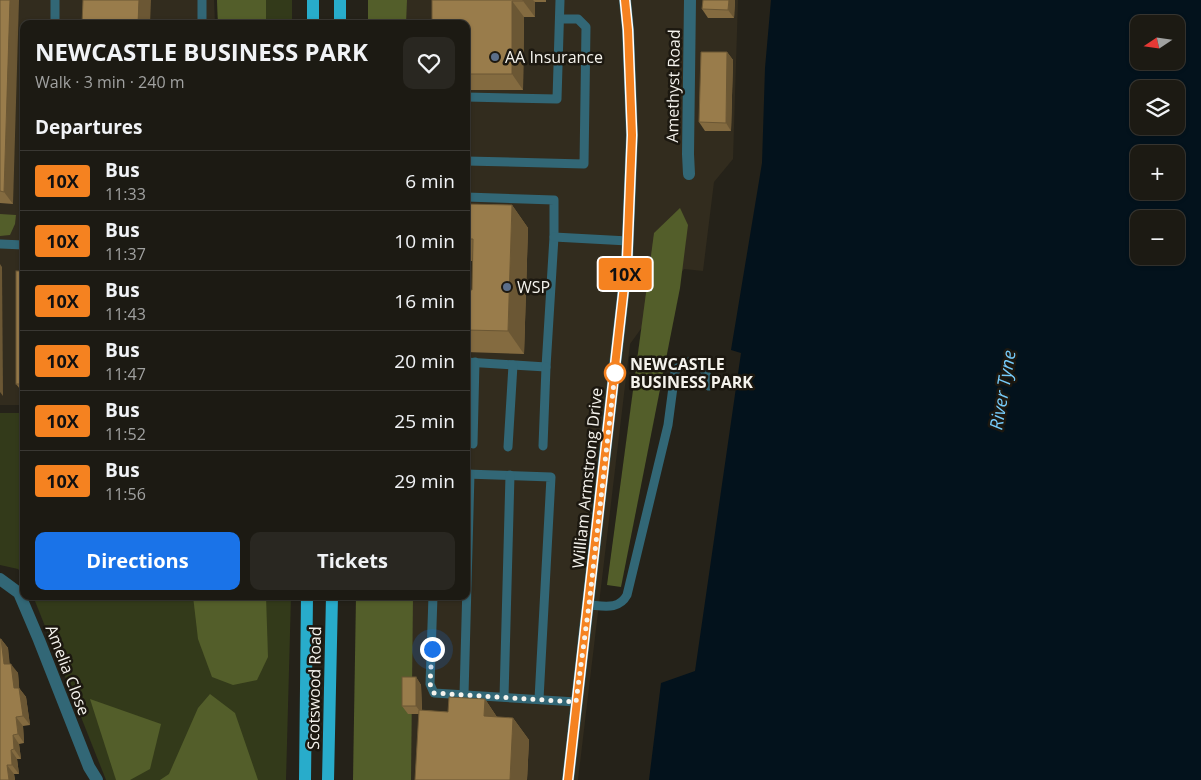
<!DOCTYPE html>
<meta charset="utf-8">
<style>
body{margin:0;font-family:"Open Sans",sans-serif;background:#292721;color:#f1f3f6;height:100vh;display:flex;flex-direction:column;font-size:19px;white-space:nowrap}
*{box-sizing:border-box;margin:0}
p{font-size:16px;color:#a0a1a0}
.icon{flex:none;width:28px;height:28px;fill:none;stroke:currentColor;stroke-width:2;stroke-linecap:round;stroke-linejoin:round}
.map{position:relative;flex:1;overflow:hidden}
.drawer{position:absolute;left:20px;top:20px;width:450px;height:580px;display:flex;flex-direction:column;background:#1c1a13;border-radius:10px;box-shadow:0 1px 4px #0004,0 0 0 1px #3a3833}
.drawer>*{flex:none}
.badge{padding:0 10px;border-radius:4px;font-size:18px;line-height:32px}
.needle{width:32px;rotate:257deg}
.tools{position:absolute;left:1130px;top:15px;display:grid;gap:10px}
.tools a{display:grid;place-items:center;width:55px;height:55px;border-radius:10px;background:#1c1a13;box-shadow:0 1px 4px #0004,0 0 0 1px #3a3833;font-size:25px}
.you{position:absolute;width:25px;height:25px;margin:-12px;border:4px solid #fff;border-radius:50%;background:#1a73e8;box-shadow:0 0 0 8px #1a73e833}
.map>.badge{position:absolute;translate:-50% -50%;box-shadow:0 0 0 2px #fff}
h2{padding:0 15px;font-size:19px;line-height:45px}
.round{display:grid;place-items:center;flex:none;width:52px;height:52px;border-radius:10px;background:#292721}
.head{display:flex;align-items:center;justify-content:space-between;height:85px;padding:0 15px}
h1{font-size:24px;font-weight:700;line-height:38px}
.action{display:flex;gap:10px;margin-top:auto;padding:10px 15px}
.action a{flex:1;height:58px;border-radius:10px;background:#1a73e8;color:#fff;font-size:20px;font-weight:700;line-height:58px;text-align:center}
.action a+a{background:#292721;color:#f1f3f6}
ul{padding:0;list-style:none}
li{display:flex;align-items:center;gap:15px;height:60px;padding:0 15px;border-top:1px solid #3a3833}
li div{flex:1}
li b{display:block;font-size:19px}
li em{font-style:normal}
li .badge{min-width:55px;font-weight:700;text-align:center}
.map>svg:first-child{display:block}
</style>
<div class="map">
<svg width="1201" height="780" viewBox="0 0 1201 780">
<rect width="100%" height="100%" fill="#252219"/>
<g fill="#322c1e">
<path d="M0,0H214L215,24H24V405H0Z"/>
<path d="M401,0H738L733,159L714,182L703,271L684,269L630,344L578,780H400V596H466V24H401Z"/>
</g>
<g fill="#333a1a">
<path d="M217,0H292V24H218Z"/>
<path d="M0,413H24V576L18,569L0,565Z"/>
<path d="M33,596H291L286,780H106Z"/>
</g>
<g fill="#535e2a">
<path d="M217,0H266V24H218Z"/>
<path d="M368,0H407L406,24H368Z"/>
<path d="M680,208L688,225L680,288L621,587L607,585L654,233Z"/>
<path d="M0,214L16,215L15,224L10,235L0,236Z"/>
<path d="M193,596H266L268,657L257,680L233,685L212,677L198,639Z"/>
<path d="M356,596H413L411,780H353Z"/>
<path d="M210,694L235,713L258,780H160L169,774L198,708Z"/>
<path d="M90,699L161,724L150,769L130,780H116Z"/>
</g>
<path fill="#03121c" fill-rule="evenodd" d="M771,0H1201V780H649L661,683L695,671L741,353L731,350L762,163L765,68ZM1139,24H1176V61H1139ZM1139,89H1176V126H1139ZM1139,154H1176V191H1139ZM1139,219H1176V256H1139Z"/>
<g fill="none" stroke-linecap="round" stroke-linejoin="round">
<g stroke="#326776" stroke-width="9">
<path d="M55,24V0"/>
<path d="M202,24V0"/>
<path d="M466,97L557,99L560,0"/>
<path d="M466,161L584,164L586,27L578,19H560"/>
<path d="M466,197L554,200V237L546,367L466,362"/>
<path d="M554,237L628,241"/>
<path d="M0,244L24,245"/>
<path d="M473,444L475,362"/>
<path d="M543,446L546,367"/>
<path d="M508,447L513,365"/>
<path d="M466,474L551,477L539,699"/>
<path d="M433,596L430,684L434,693L576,702"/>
<path d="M589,605C604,606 619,610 627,595L668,425L675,372C680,361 697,357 704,370C707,374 708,380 709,386"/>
<path d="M464,695L470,474"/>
<path d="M504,697L510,475"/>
</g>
<g stroke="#326776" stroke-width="12">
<path d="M689,174L688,154L690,0"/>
<path d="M0,579L19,593L39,640L89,767L97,780"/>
</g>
<path stroke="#326776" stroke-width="12" d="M568,780L627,260L632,135L628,30L625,0"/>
<g stroke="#28accb" stroke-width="12">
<path d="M313,24V0"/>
<path d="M340,24V0"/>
<path d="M305,780L307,596"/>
<path d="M328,780L332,596"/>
</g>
</g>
<g fill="#846b40">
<path d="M0,0L13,204L0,203Z"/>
<path d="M432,0H546V2H535V17H524L523,90H466V24Z"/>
<path d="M735,0L734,18H708L702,9Z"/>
<path d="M727,52L733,60L731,131H705L699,122Z"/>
<path d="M466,204L512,205L528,228L524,354L466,352V290H472L473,261H466Z"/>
<path d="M24,271V394L16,384Z"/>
<path d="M1,639L8,648L9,664L18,673L19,688L26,697L30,725L23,726L24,743L19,744L21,759H17L19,774H14L15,780H0Z"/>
<path d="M416,677L421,685L422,710L448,712L485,699L497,717L513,718L529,740L527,780H415L419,714H408L402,706Z"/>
</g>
<g fill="#6b5734">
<path d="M10,0H19L13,204L4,192Z"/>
<path d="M139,0H151L150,24H138Z"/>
<path d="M523,0H533L535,2V17L523,1Z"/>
<path d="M729,0H735L734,18L728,10Z"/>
<path d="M512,1L524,17L523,90L512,74Z"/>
<path d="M727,52L733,60L731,131L726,123Z"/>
<path d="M512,205L528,228L524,354L508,331Z"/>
<path d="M0,264L2,267L3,396L0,392Z"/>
<path d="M1,639L8,648L11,674L4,664Z"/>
<path d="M11,664L18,673L20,697L14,688Z"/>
<path d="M416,677L421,685L422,714L416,706Z"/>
<path d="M19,688L26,697L30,725L23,716Z"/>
<path d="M485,699L500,722L484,716Z"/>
<path d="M16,717L23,726L24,743L18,734Z"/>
<path d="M513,718L529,740L527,780H510Z"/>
<path d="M13,735L19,744L21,759L14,749Z"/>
<path d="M11,750L17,759L19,774L12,765Z"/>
<path d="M7,765L14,774L15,780H9Z"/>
</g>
<g fill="#997c4b" stroke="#6b5734">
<path d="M0,0H10L4,192L0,191Z"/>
<path d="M83,0H139L138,24H82Z"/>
<path d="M432,0H523V1H512V74H466V24H432Z"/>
<path d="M703,0H729L728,10L702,9Z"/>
<path d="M701,52H727L726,123L699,122Z"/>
<path d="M466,204L512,205L508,331L466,330V290H472L473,239H466Z"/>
<rect x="16" y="271" width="8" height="113"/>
<path d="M0,639H1L4,664H11L14,688H19L23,716L16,717L18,734L13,735L14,749L11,750L12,765H7L9,780H0Z"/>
<rect x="402" y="677" width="14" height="29"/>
<path d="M449,697L485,699L484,716L513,718L510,780H415L419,710L448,712Z"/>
</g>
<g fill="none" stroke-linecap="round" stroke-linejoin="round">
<g stroke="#fff" stroke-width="11">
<path id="line" d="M568,780L627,260L632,135L628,30L625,0"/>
</g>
<use href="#line" stroke="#f58220" stroke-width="8"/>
<path stroke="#f5f3ed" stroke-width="5" stroke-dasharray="0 9" d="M432,649L430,684L434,693L576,702L589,605L615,373"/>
</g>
<g fill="#5c6f8a" stroke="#1c1810" stroke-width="2">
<circle cx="495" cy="57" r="5"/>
<circle cx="507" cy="287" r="5"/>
</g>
<circle fill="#fff" stroke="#f58220" stroke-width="2.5" cx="615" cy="373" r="10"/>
<g text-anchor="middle" stroke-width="5" stroke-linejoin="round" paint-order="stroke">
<g font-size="16" fill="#f5f3ed" stroke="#1c1810" text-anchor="start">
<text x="505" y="63">AA Insurance</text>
<text x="517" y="293">WSP</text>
</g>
<g font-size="16" fill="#f5f3ed" stroke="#1c1810">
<text transform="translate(673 86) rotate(-89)" y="6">Amethyst Road</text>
<text transform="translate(587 478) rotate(-84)" y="6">William Armstrong Drive</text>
<text transform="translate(68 670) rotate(69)" y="6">Amelia Close</text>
<text transform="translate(314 688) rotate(-89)" y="6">Scotswood Road</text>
</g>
<g font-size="16" font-weight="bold" fill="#f5f3ed" stroke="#1c1810" text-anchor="start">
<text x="630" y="370">NEWCASTLE<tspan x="630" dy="18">BUSINESS PARK</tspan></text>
</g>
<g font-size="18" font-style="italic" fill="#76cbfa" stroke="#1c1810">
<text transform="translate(1003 390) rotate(-80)" y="6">River Tyne</text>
</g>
</g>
</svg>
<div class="tools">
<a><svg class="needle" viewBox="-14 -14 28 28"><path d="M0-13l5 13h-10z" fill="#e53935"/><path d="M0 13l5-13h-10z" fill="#a0a1a0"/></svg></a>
<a><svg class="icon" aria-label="layers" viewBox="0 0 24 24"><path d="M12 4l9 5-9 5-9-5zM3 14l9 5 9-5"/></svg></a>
<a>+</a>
<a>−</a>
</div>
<div class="you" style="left:432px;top:649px"></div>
<b class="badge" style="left:625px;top:274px;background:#f58220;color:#111">10X</b>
<section class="drawer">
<div class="head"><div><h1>NEWCASTLE BUSINESS PARK</h1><p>Walk · 3 min · 240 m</p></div><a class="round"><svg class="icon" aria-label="heart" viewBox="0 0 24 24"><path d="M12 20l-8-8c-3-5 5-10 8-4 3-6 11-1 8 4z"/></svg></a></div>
<h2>Departures</h2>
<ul>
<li><span class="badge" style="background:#f58220;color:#111">10X</span><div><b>Bus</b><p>11:33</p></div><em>6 min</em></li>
<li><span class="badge" style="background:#f58220;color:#111">10X</span><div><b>Bus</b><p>11:37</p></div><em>10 min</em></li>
<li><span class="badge" style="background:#f58220;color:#111">10X</span><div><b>Bus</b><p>11:43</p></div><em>16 min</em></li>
<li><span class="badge" style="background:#f58220;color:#111">10X</span><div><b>Bus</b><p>11:47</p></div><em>20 min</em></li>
<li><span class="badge" style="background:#f58220;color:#111">10X</span><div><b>Bus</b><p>11:52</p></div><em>25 min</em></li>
<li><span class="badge" style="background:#f58220;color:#111">10X</span><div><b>Bus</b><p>11:56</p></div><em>29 min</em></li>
</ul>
<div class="action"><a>Directions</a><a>Tickets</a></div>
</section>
</div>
